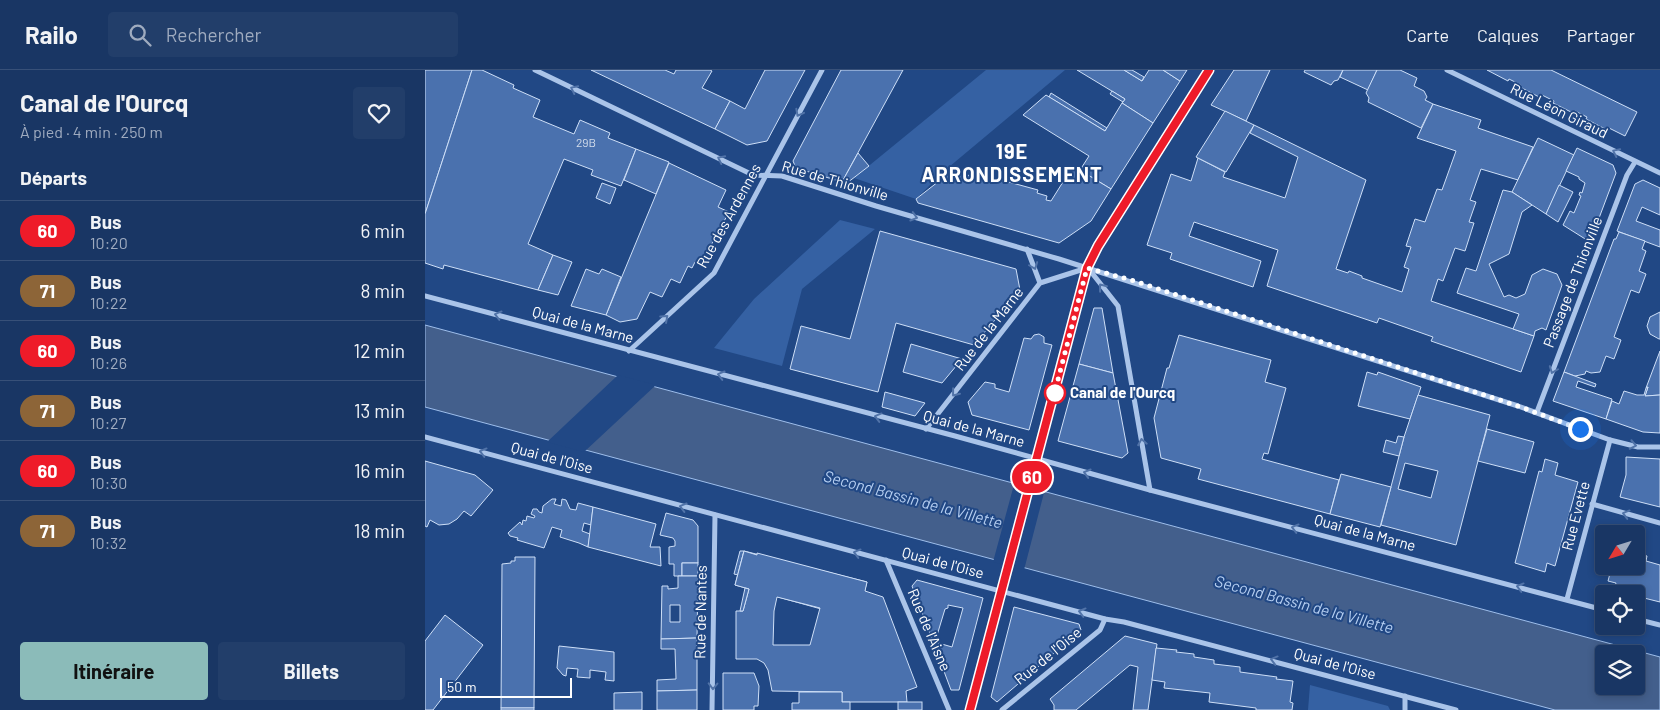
<!DOCTYPE html>
<html lang="fr">
<meta charset="utf-8">
<style>
body{margin:0;font-family:Barlow,sans-serif;background:#223e6a;color:#f1f3f6;height:100vh;display:flex;flex-direction:column;font-size:19px;white-space:nowrap}
*{box-sizing:border-box;margin:0}
p{font-size:16px;color:#9fabbf}
.icon{flex:none;width:28px;height:28px;fill:none;stroke:currentColor;stroke-width:2;stroke-linecap:round;stroke-linejoin:round}
.map{position:relative;flex:1;overflow:hidden}
.sheet{display:flex;flex-direction:column;background:#193664;width:425px}
.sheet>*{flex:none}
.badge{padding:0 10px;border-radius:16px;font-size:18px;line-height:32px}
.needle{width:32px;rotate:232deg}
.buttons{position:absolute;left:1170px;top:455px;display:grid;gap:10px}
.buttons a{display:grid;place-items:center;width:50px;height:50px;border-radius:5px;background:#193664;box-shadow:0 2px 8px #0003,0 0 0 1px #375078;font-size:25px}
.scale{position:absolute;left:15px;bottom:12px;width:132px;box-sizing:border-box;padding-left:5px;border:2px solid #fff;border-top:0;font-size:14px;line-height:18px;white-space:nowrap;color:#fff;-webkit-text-stroke:4px #214885;paint-order:stroke}
.you{position:absolute;width:25px;height:25px;margin:-12px;border:4px solid #fff;border-radius:50%;background:#1a73e8;box-shadow:0 0 0 8px #1a73e833}
.map>.badge{position:absolute;translate:-50% -50%;box-shadow:0 0 0 2px #fff}
h2{padding:0 20px;font-size:19px;line-height:45px}
.round{display:grid;place-items:center;flex:none;width:52px;height:52px;border-radius:5px;background:#223e6a}
.headline{display:flex;align-items:center;justify-content:space-between;height:85px;padding:0 20px}
h1{font-size:24px;font-weight:700;line-height:38px}
.button{display:flex;gap:10px;margin-top:auto;padding:10px 20px}
.button a{flex:1;height:58px;border-radius:5px;background:#8bbbb9;color:#111;font-size:20px;font-weight:700;line-height:58px;text-align:center}
.button a+a{background:#223e6a;color:#f1f3f6}
ul{padding:0;list-style:none}
li{display:flex;align-items:center;gap:15px;height:60px;padding:0 20px;border-top:1px solid #375078}
li div{flex:1}
li b{display:block;font-size:19px}
li em{font-style:normal}
li .badge{min-width:55px;font-weight:700;text-align:center}
header{display:flex;align-items:center;gap:30px;box-sizing:border-box;height:70px;padding:0 25px;background:#193664;border-bottom:1px solid #375078}
header strong{font-size:24px}
nav{display:flex;gap:28px;margin-inline-start:auto;font-size:18px}
.search{width:350px;height:45px;background:#223e6a;display:flex;align-items:center;gap:12px;box-sizing:border-box;padding:0 18px;border-radius:5px;color:#9fabbf;font-size:19px}
main{display:flex;flex:1;min-height:0}
.map>svg:first-child{display:block}
</style>
<header>
<strong>Railo</strong>
<div class="search"><svg class="icon" aria-label="search" viewBox="0 0 24 24"><circle cx="10" cy="10" r="6"/><path d="M15 15l6 6"/></svg>Rechercher</div>
<nav><a>Carte</a><a>Calques</a><a>Partager</a></nav>
</header>
<main>
<section class="sheet">
<div class="headline"><div><h1>Canal de l'Ourcq</h1><p>À pied · 4 min · 250 m</p></div><a class="round"><svg class="icon" aria-label="heart" viewBox="0 0 24 24"><path d="M12 20l-8-8c-3-5 5-10 8-4 3-6 11-1 8 4z"/></svg></a></div>
<h2>Départs</h2>
<ul>
<li><span class="badge" style="background:#ee1b29;color:#fff">60</span><div><b>Bus</b><p>10:20</p></div><em>6 min</em></li>
<li><span class="badge" style="background:#8d6538;color:#fff">71</span><div><b>Bus</b><p>10:22</p></div><em>8 min</em></li>
<li><span class="badge" style="background:#ee1b29;color:#fff">60</span><div><b>Bus</b><p>10:26</p></div><em>12 min</em></li>
<li><span class="badge" style="background:#8d6538;color:#fff">71</span><div><b>Bus</b><p>10:27</p></div><em>13 min</em></li>
<li><span class="badge" style="background:#ee1b29;color:#fff">60</span><div><b>Bus</b><p>10:30</p></div><em>16 min</em></li>
<li><span class="badge" style="background:#8d6538;color:#fff">71</span><div><b>Bus</b><p>10:32</p></div><em>18 min</em></li>
</ul>
<div class="button"><a>Itinéraire</a><a>Billets</a></div>
</section>
<div class="map">
<svg width="1235" height="640" viewBox="0 0 1235 640">
<rect width="100%" height="100%" fill="#214885"/>
<g fill="#3561a3">
<path d="M561,0H640L518,102L491,129L429,108Z"/>
<path d="M415,150L450,159L377,219L357,296L289,278L329,229Z"/>
<path d="M885,615L963,636L965,640H883Z"/>
</g>
<path fill="#435f8c" stroke="#9ebeeb" fill-rule="evenodd" d="M0,255L1235,587V640H1130L0,337ZM1179,584H1211V616H1179Z"/>
<g fill="#214885">
<path d="M193,305L231,315L159,382L122,372Z"/>
<path d="M590,411L620,419L599,500L568,492Z"/>
</g>
<g fill="#4a71ae" stroke="#cedff7" fill-rule="evenodd">
<path d="M0,0H47L0,144Z"/>
<path d="M47,0H57L89,15L88,18L115,30L108,47L149,64L155,50L185,63L183,68L211,79L196,116L166,105L168,100L139,89L103,174L128,185L113,220L19,195L18,199L0,193V144Z"/>
<path d="M166,0H240L249,4L251,0H285L287,1L277,18L305,31L290,59Z"/>
<path d="M340,0H380L342,71L322,75L290,59L305,31L320,39Z"/>
<path d="M416,0H478L417,112L371,98L368,91Z"/>
<path d="M652,0H699L717,11L724,0H738L755,11L728,53L697,33L700,29Z"/>
<path d="M699,0H707L719,7L717,11Z"/>
<path d="M738,0H762L755,11Z"/>
<path d="M809,0H845L821,51L786,35Z"/>
<path d="M880,0H918L913,10L909,11L906,15L879,2Z"/>
<path d="M918,0H952L943,20L915,7Z"/>
<path d="M952,0H975L992,8L989,16L999,21L1002,27L1000,30L1008,34L996,58L943,32L944,28L941,23Z"/>
<path d="M1062,0H1126L1212,42L1200,66L1184,58L1182,60L1161,49L1162,47L1150,41V44L1128,33L1129,31L1117,25L1116,28L1095,17L1096,15L1084,9L1083,11Z"/>
<path d="M687,21L700,29L698,32L685,24Z"/>
<path d="M626,23L682,58L680,61L624,27Z"/>
<path d="M621,25L680,61L697,33L728,53L686,119L655,100L664,86L598,45Z"/>
<path d="M1008,34L1056,50L1053,58L1108,77L1093,110L1056,99L1045,130L1051,132L1044,152L1049,153L1040,181L1030,178L1018,211L1013,209L1006,231L1109,266L1096,302L1006,271L1008,267L954,248L952,253L842,216L853,180L769,152L764,166L836,191L828,217L745,189L747,183L722,175L746,104L766,111L773,88L800,102L798,107L860,128L873,87L825,63L829,55L941,110L911,199L923,203L924,201L937,206V208L977,222L984,199L979,197L986,177L981,176L990,149L1000,152L1012,119L1017,120L1031,81L992,68Z"/>
<path d="M800,41L829,55L801,102L771,87Z"/>
<path d="M1113,68L1149,85L1121,144L1087,122Z"/>
<path d="M1152,78L1188,95L1191,103L1165,172L1138,155L1145,141L1149,143L1156,126L1154,125L1155,122L1157,123L1160,113L1154,109V107L1141,101Z"/>
<path d="M211,79L244,92L231,124L199,110Z"/>
<path d="M433,83L444,96L422,113L417,112Z"/>
<path d="M244,93L301,120L293,137L304,142L276,194L270,192L267,198L263,196L255,213L246,209L237,227L225,222L212,249L195,252L181,245Z"/>
<path d="M648,96L686,119L666,151L634,173L493,133L491,129L527,101L546,106L547,102L613,120L612,123L622,126L621,130L626,131Z"/>
<path d="M1218,110L1235,118V145L1217,137L1211,151L1235,160V177L1192,161L1210,114Z"/>
<path d="M177,113L191,118L185,134L171,128Z"/>
<path d="M1134,115L1148,122L1133,152L1121,144Z"/>
<path d="M1078,120L1087,122L1107,135L1097,142L1084,184L1064,194L1079,227L1084,225L1091,228L1100,224L1107,205L1118,199L1132,204L1137,215L1121,260L1117,258L1110,261L1109,266L1088,259L1094,244L1032,223L1041,198L1051,201Z"/>
<path d="M455,161L591,199L595,220L549,275L471,253L453,322L365,299L376,256L425,269Z"/>
<path d="M1194,162L1220,171L1217,179L1221,181L1214,201L1221,204L1214,223L1206,220L1189,267L1196,270L1189,289L1181,286L1175,302L1166,303L1161,301L1160,304L1150,306L1139,302L1189,169H1191Z"/>
<path d="M128,185L147,192L133,225L113,220Z"/>
<path d="M161,199L174,204L177,199L196,207L181,245L146,236Z"/>
<path d="M669,238H677L688,303L654,294Z"/>
<path d="M1235,242V269H1234L1225,264L1222,256L1225,247Z"/>
<path d="M614,264L619,267V273L627,275L604,360L547,345L543,332L560,312L570,314V318L584,322L599,268L606,269L609,265Z"/>
<path d="M754,265L846,290L840,312L861,318L843,384L839,383L837,389L914,410L905,444L773,409L776,399L736,388L729,348L742,298H744Z"/>
<path d="M486,274L537,289L517,313L478,302Z"/>
<path d="M1235,281V325L1220,326L1223,317L1221,318Z"/>
<path d="M654,294L688,303L703,383L697,388L633,371Z"/>
<path d="M942,302L952,305L953,302L996,317L985,349L933,336Z"/>
<path d="M1139,302L1171,314L1170,317L1153,311L1151,317L1187,329L1181,349L1128,331Z"/>
<path d="M1223,317L1220,326L1235,325V363L1218,362L1181,349L1187,331L1194,334L1199,321L1212,325H1219L1221,318Z"/>
<path d="M460,322L500,333L490,346L457,337Z"/>
<path d="M993,325L1065,345L1031,475L956,455L979,367ZM980,393L1013,401L1006,428L973,419Z"/>
<path d="M1062,359L1109,372L1100,403L1053,391Z"/>
<path d="M973,366L979,367L974,386L958,382L961,370L971,373Z"/>
<path d="M1201,387L1235,389V437L1195,427L1201,405Z"/>
<path d="M1120,389L1133,393L1130,405L1153,412L1130,496L1122,493L1120,502L1090,493L1114,401L1117,402Z"/>
<path d="M0,391L50,405L68,420L46,446L39,441L32,449L24,454L14,455L5,450L2,457L0,456Z"/>
<path d="M916,404L966,417L955,457L905,444Z"/>
<path d="M127,429H131L129,434L136,436L137,429L141,430L145,439L151,440L153,433L168,437L166,455L159,453L157,461L165,464L163,477L154,473L135,467L137,460L127,457L119,478L92,470L93,468L85,466L83,463L95,452L97,455L98,450L101,451L102,446L109,448L110,446L106,444L108,439H112L114,442L117,443L118,436Z"/>
<path d="M168,437L231,454L225,477H235L236,496L163,477Z"/>
<path d="M241,443L268,450L273,456V493H257V506H249V494H244V477L250,476V471L248,468L235,465Z"/>
<path d="M315,481H319L313,505L309,504Z"/>
<path d="M319,481L442,512L432,549L310,515Z"/>
<path d="M319,481L332,485V483L442,512L440,521L458,527L492,617L481,621L482,632H417V622L347,621L343,600L339,593L332,589H311V541H318L324,519L310,515ZM352,527L395,538L385,575H348L349,541Z"/>
<path d="M1211,483L1222,486L1221,491L1235,495V532L1211,526V524H1204L1189,520L1191,513L1183,511L1187,496H1211Z"/>
<path d="M90,487H110L109,638H76L77,494L86,493V491H90Z"/>
<rect x="257" y="493" width="16" height="13"/>
<path d="M253,506H273L272,568L236,569L237,516H243V519L253,518ZM245,535H255V552H245Z"/>
<path d="M492,510L558,528L534,620H526L487,516ZM523,535L538,538L527,577L510,572L520,539L523,538Z"/>
<path d="M320,518L324,519L318,541H315Z"/>
<path d="M589,537L654,554L656,560L572,632L566,627Z"/>
<path d="M20,545L58,575L8,640H0V571Z"/>
<path d="M700,566L732,574L723,640H708L713,597L705,595L651,640H629V635L625,629Z"/>
<path d="M272,568V620L232,621V610L251,609L250,579H236V569Z"/>
<path d="M134,576L189,582V611L180,610L181,602L165,600V608L152,607L153,599L142,598L141,606L138,605L132,598Z"/>
<path d="M731,578L752,580L751,582L769,584V587L789,590V594L815,597V602L852,607L851,609L868,611L865,632L868,633L867,640H831V638L784,632L785,623L739,618L740,612L727,610Z"/>
<path d="M298,603H329L334,616L333,636H329V640H298Z"/>
<path d="M272,620V640H232V621Z"/>
<path d="M217,622V640H189V623Z"/>
<path d="M374,622H417V632H425V640H367V633H374Z"/>
<rect x="473" y="632" width="24" height="8"/>
<rect x="76" y="638" width="33" height="2"/>
</g>
<g fill="none" stroke-linecap="round" stroke-linejoin="round">
<g stroke="#aac4e9" stroke-width="5">
<path d="M110,0L328,105L357,106L451,136L634,189L1093,336L1185,370L1213,377H1235"/>
<path d="M1022,0L1235,103"/>
<path d="M602,179L615,213"/>
<path d="M663,198L693,236L725,420"/>
<path d="M0,226L530,366L725,420L1179,540"/>
<path d="M204,281L289,203L397,0"/>
<path d="M1112,342L1202,105L1210,92"/>
<path d="M501,359L615,213L662,198"/>
<path d="M0,367L680,549L699,552L1031,640"/>
<path d="M1167,434L1235,453"/>
<path d="M461,490L524,640"/>
<path d="M1142,529L1185,370"/>
<path d="M1211,549L1235,555"/>
<path d="M980,626V640"/>
<path d="M287,640L290,445"/>
<path d="M545,640L663,198L673,176L784,0"/>
<path d="M577,640L675,560L680,549"/>
</g>
</g>
<defs><path id="oneway-chevron" d="M-2-3.5L2.5 0L-2 3.5" fill="none" stroke-width="1.6" stroke-linecap="round" stroke-linejoin="round" transform="scale(1.25)"/></defs>
<g stroke="#5173a8">
<use href="#oneway-chevron" transform="translate(149 19) rotate(-154)"/>
<use href="#oneway-chevron" transform="translate(374 43) rotate(118)"/>
<use href="#oneway-chevron" transform="translate(1191 82) rotate(-154)"/>
<use href="#oneway-chevron" transform="translate(296 89) rotate(-154)"/>
<use href="#oneway-chevron" transform="translate(489 147) rotate(16)"/>
<use href="#oneway-chevron" transform="translate(609 196) rotate(69)"/>
<use href="#oneway-chevron" transform="translate(677 217) rotate(-128)"/>
<use href="#oneway-chevron" transform="translate(73 245) rotate(-165)"/>
<use href="#oneway-chevron" transform="translate(240 248) rotate(-42)"/>
<use href="#oneway-chevron" transform="translate(1128 300) rotate(111)"/>
<use href="#oneway-chevron" transform="translate(296 305) rotate(-165)"/>
<use href="#oneway-chevron" transform="translate(530 323) rotate(128)"/>
<use href="#oneway-chevron" transform="translate(453 347) rotate(-165)"/>
<use href="#oneway-chevron" transform="translate(717 372) rotate(-100)"/>
<use href="#oneway-chevron" transform="translate(1208 375) rotate(11)"/>
<use href="#oneway-chevron" transform="translate(58 382) rotate(-165)"/>
<use href="#oneway-chevron" transform="translate(662 403) rotate(-164)"/>
<use href="#oneway-chevron" transform="translate(258 437) rotate(-165)"/>
<use href="#oneway-chevron" transform="translate(1201 444) rotate(-165)"/>
<use href="#oneway-chevron" transform="translate(870 458) rotate(-165)"/>
<use href="#oneway-chevron" transform="translate(432 483) rotate(-165)"/>
<use href="#oneway-chevron" transform="translate(1095 517) rotate(-165)"/>
<use href="#oneway-chevron" transform="translate(657 542) rotate(-165)"/>
<use href="#oneway-chevron" transform="translate(849 590) rotate(-165)"/>
<use href="#oneway-chevron" transform="translate(288 616) rotate(91)"/>
</g>
<g fill="none" stroke-linecap="round" stroke-linejoin="round">
<g stroke="#fff" stroke-width="11">
<path id="line" d="M545,640L662,198L673,176L784,0"/>
</g>
<use href="#line" stroke="#ee1b29" stroke-width="8"/>
<path stroke="#fff" stroke-width="5" stroke-dasharray="0 9" d="M630,323L628,329L662,198L706,210L1093,336L1155,359"/>
</g>
<circle fill="#fff" stroke="#ee1b29" stroke-width="2.5" cx="630" cy="323" r="10"/>
<g text-anchor="middle" stroke-width="4" stroke-linejoin="round" paint-order="stroke">
<g font-size="12" fill="#d2dceb">
<text x="161" y="77">29B</text>
</g>
<g font-size="15" fill="#fff" stroke="#214885">
<text transform="translate(1134 41) rotate(26)" y="5">Rue Léon Giraud</text>
<text transform="translate(410 111) rotate(16)" y="5">Rue de Thionville</text>
<text transform="translate(304 146) rotate(-61)" y="5">Rue des Ardennes</text>
<text transform="translate(1148 212) rotate(-69)" y="5">Passage de Thionville</text>
<text transform="translate(158 255) rotate(15)" y="5">Quai de la Marne</text>
<text transform="translate(564 259) rotate(-52)" y="5">Rue de la Marne</text>
<text transform="translate(549 359) rotate(15)" y="5">Quai de la Marne</text>
<text transform="translate(127 388) rotate(15)" y="5">Quai de l'Oise</text>
<text transform="translate(1151 446) rotate(-75)" y="5">Rue Evette</text>
<text transform="translate(940 463) rotate(15)" y="5">Quai de la Marne</text>
<text transform="translate(518 493) rotate(15)" y="5">Quai de l'Oise</text>
<text transform="translate(276 542) rotate(-89)" y="5">Rue de Nantes</text>
<text transform="translate(504 560) rotate(67)" y="5">Rue de l'Aisne</text>
<text transform="translate(623 586) rotate(-39)" y="5">Rue de l'Oise</text>
<text transform="translate(910 594) rotate(15)" y="5">Quai de l'Oise</text>
</g>
<g font-size="15" font-weight="bold" fill="#fff" stroke="#214885" text-anchor="start">
<text x="645" y="328">Canal de l'Ourcq</text>
</g>
<g font-size="16" font-style="italic" fill="#b5cef1" stroke="#214885">
<text transform="translate(488 429) rotate(15)" y="6">Second Bassin de la Villette</text>
<text transform="translate(879 534) rotate(15)" y="6">Second Bassin de la Villette</text>
</g>
<g font-size="20" font-weight="bold" letter-spacing="1" fill="#fff" stroke="#214885">
<text x="587" y="89">19E<tspan x="587" dy="23">ARRONDISSEMENT</tspan></text>
</g>
</g>
</svg>
<div class="buttons">
<a><svg class="needle" viewBox="-14 -14 28 28"><path d="M0-13l5 13h-10z" fill="#e53935"/><path d="M0 13l5-13h-10z" fill="#9fabbf"/></svg></a>
<a><svg class="icon" aria-label="locate" viewBox="0 0 24 24"><circle cx="12" cy="12" r="6"/><path d="M12 2v4M12 18v4M2 12h4M18 12h4"/></svg></a>
<a><svg class="icon" aria-label="layers" viewBox="0 0 24 24"><path d="M12 4l9 5-9 5-9-5zM3 14l9 5 9-5"/></svg></a>
</div>
<div class="scale">50 m</div>
<div class="you" style="left:1155px;top:359px"></div>
<b class="badge" style="left:607px;top:407px;background:#ee1b29;color:#fff">60</b>
</div>
</main>
